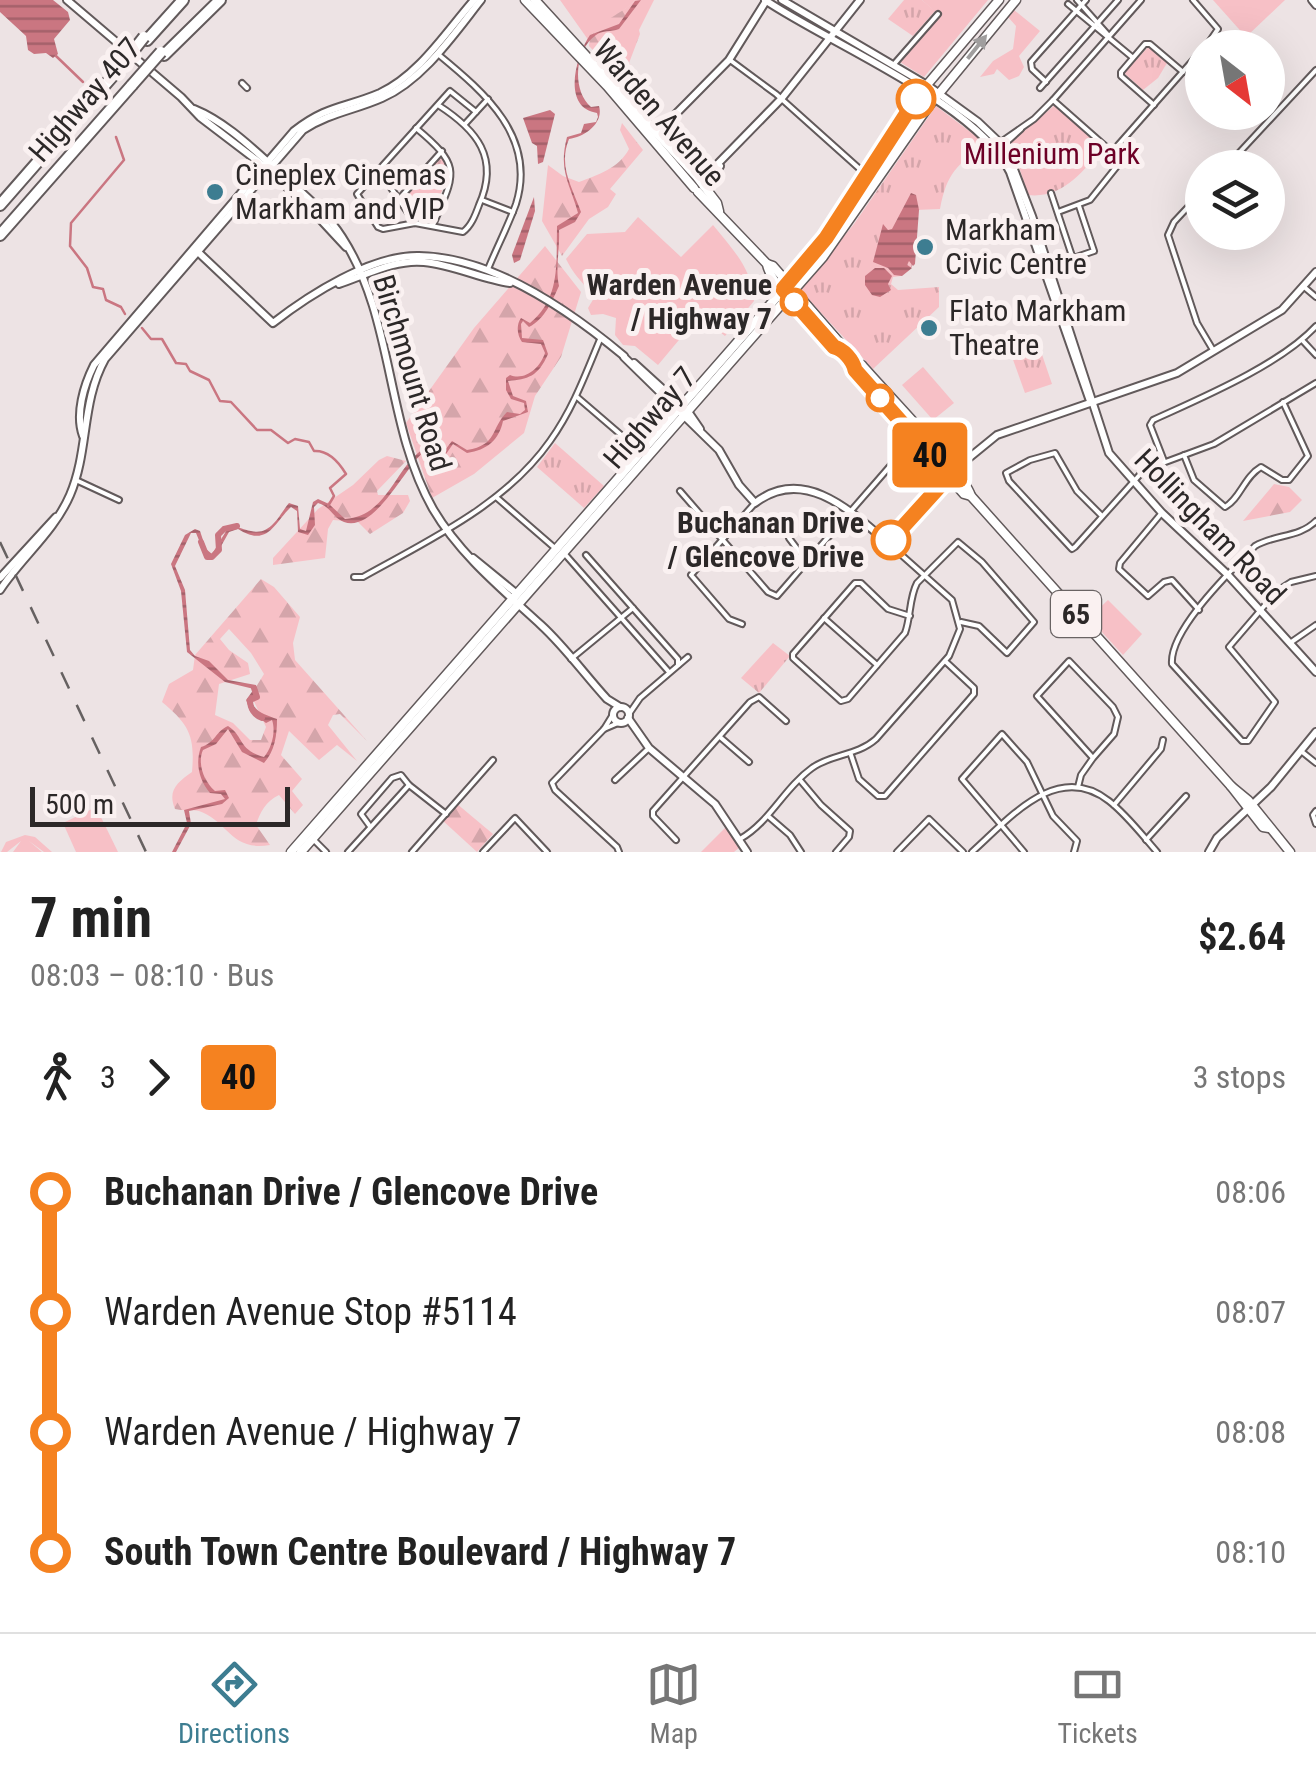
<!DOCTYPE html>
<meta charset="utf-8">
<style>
body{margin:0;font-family:"Roboto Condensed",sans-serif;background:#f6f6f6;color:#222;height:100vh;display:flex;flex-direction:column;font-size:38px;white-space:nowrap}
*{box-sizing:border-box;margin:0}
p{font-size:32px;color:#767676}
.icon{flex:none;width:55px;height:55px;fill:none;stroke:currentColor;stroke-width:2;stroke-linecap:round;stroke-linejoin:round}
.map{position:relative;height:852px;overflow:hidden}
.panel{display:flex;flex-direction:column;background:#fff;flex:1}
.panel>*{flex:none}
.badge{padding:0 20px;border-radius:8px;font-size:35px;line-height:65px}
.needle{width:65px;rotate:149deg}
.buttons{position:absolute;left:1185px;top:30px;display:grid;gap:20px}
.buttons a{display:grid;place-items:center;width:100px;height:100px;border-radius:50%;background:#fff;box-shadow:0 10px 40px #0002;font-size:50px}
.scale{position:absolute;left:30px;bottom:25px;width:260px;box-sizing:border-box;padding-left:10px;border:5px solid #2c2828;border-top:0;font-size:28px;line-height:35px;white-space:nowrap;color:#2c2828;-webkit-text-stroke:8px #faf1f1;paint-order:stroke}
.map>.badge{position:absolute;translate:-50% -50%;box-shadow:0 0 0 5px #fff}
.legs{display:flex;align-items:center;gap:15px;height:110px;padding:0 30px;font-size:32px}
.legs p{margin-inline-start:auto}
.headline{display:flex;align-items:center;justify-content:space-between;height:170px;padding:0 30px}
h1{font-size:55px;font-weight:700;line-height:75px}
ul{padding:0 30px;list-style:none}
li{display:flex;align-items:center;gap:35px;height:120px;font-size:38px}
li i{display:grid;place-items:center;width:15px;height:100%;margin:0 12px;background:currentColor}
li i::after{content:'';width:25px;height:25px;margin:-12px;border:8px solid;border-radius:50%;background:#fff}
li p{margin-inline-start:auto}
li:first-child i{background:linear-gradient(#0000 50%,currentColor 0)}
li:last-child i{background:linear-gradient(currentColor 50%,#0000 0)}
.tabs{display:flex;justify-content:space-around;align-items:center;height:140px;border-top:2px solid #e0e0e0;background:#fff;font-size:28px;color:#767676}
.tabs a{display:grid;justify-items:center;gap:5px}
.tabs .active{color:#3d7d91}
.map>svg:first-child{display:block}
</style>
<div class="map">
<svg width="1316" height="852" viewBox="0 0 1316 852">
<defs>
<pattern id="forest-firs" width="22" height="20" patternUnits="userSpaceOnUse" patternTransform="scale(2.5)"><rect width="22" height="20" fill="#f7c0c6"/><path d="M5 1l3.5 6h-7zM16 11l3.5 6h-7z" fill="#d4a5aa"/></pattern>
<pattern id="park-tufts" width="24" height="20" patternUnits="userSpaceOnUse" patternTransform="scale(2.5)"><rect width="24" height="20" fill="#f7c0c6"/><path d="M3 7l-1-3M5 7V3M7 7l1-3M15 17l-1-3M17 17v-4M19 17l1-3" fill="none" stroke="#d4a5aa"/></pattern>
<pattern id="water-rules" width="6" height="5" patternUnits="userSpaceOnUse" patternTransform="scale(2.5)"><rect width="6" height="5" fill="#ca7681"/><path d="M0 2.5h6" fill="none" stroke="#a4616a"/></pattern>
</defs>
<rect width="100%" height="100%" fill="#ede3e4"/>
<g fill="#f7c0c6">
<path d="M560,0H635C621,16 599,21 589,41Z"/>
<path d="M922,0H988L924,77L900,62L940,16Z"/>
<path d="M1213,0H1285L1246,37Z"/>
<path d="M638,217L681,257L713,225C733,250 752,268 754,301L725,336L699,316L658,365L635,346L623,345L615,335L616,318L603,314L591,315L588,308L594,298C584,282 576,279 566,259L587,234L625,232Z"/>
<path d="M923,367L954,403L933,420L902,385Z"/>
<path d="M1108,600L1142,634L1123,655L1089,618Z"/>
<path d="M96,807L118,852H76L63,823Z"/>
<path d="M25,835L35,837L52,852H44L29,841L42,852H13L21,841L7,852H1L6,842Z"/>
</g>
<g fill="url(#forest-firs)" fill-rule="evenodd">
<path d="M635,0H654L639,30L640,34L629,63L634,69L622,80L589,46C591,22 620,17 635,0Z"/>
<path d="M622,123L643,150L610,189L616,194L608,207L589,219L562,256L542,221L548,165L563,176L579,182C598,175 619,168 629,149L620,130Z"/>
<path d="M545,246L581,292L561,357L535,396L524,433L474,474L432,498L406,423L474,328Z"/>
<path d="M387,456L406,461L377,491L378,495H408L410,501L403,513L370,534L358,522L333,520L328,529L325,558L273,565V558L318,509L353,485L379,460Z"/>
<path d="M1274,484L1289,487L1302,500L1290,512L1243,521Z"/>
<path d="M261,579L274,587L300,617L293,643L295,660L367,741L340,714L333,715L328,725L357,761L337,745L319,760L289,731L281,755L302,779L292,791L303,805L295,814L279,795C266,801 260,812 256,825L270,845C231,852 227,820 199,811C192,809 182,811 175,809C167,790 178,782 192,772C195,737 190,725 162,702L169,684L193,670L195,655ZM229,629L251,653L264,674L251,695L266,727L261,740H250L233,723L215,715L219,684L250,674L248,663L229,650L220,639Z"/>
<path d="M456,803L493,834L477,852L442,820Z"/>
</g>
<g fill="url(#park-tufts)">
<path d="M904,0H922L935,11L913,36L888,19Z"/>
<path d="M1014,10L1040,31L1019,56L1024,67L1019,76L1009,80L997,69L994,74L980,77L993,61L1013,49L1016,26L1008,17Z"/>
<path d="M1149,46L1167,63L1158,78L1143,90L1124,73Z"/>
<path d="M1055,105L1103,148C1083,171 1063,199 1028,195L1020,170L1007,145Z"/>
<path d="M936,106L985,143C957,166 947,172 940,209L915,210L912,267L901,276L893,277L891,284L898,290L939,287V307L873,369L800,290L854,224Z"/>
<path d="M439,158L443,159C453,181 436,201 427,221H420L403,199Z"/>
<path d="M1035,334L1052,384L1025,393L1007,343Z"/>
<path d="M555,443L604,486L584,508L537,467Z"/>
<path d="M773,643L790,656L759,693L741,678Z"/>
<path d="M727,826L740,847L734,852H701Z"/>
</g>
<g fill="url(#water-rules)">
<path d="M0,0H53L68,12L70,20L54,39L58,54L53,58L46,53L34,54L28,50L26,36L0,12Z"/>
<path d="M641,0L619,29C611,32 602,30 596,35C574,50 572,91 591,107L599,106C604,123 585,137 569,139C558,166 572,187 581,212L575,222L559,230C560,250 555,268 559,286C552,301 545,319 529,327L523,321L521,324L522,338L543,340L548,354C538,377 528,379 508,381L513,396L526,401L528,412L503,421C499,440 487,450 467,453L453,444L446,454L426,450C406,464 376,533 344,522C333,518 330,506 318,503L314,507L315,525L308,535L298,532L297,511L291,507C274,523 268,548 238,529L229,532L215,557L205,555L196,533H191L175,566L185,590L190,650L195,656L209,661L228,680L256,685L258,692L251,699C254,713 267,715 277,719C277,735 275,751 264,763L242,752L228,729L216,744L203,750C197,763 204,782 215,791L225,790L229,798L222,804L189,811L191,824L176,852H172L187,823L184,810L225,799L221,794L210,793C199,780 195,763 201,747C215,743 216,731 228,726C244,736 238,750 264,757C272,748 276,731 272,720L266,723L250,711L246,700L254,689L225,682L187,652L181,591L171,564L185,535L195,529L200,531L206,549L212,554L228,528C239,525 240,529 251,531C271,536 279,515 289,503L298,506L300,529L306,531L313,502L318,499L329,504L345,519C391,516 396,459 431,445L445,450L452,441L467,450C498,445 490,429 507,412L520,414L525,410L524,403L511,399L506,390V378L510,375C525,381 540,368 545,353L541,344L522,342C517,335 516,325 521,318L530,323C561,298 556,262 557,226L578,213C570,183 558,171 567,137L581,133L584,124L596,122L598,117L597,113C561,108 576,55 590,35L619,24L635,1Z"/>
<path d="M550,110L555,114L543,162L538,164L537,146L532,143L523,118Z"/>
<path d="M911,193L916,195L919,210L915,264L913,266L909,261L907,265L912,268L902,276L894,275L888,268L873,262L883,224L888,230L892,229Z"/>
<path d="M534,197L535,211L520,260L514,263L512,255Z"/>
<path d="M875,268H884L892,276L888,284L891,290L880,297L872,295L865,285V276Z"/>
</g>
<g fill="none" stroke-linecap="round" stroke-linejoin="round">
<g stroke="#ca7681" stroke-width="2.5">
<path d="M56,56L83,82"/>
<path d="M116,137L124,160L71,223L70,246L87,268L93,287L103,289L106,300L121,307L125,314"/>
<path d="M142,328L151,339H162L176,363L186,364L190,371L209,380L220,401L231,402L257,430H271L288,443L295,439L309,442L314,451C330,450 340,464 346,474L330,488L334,496L328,506"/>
</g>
<g stroke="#ca7681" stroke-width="6">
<path d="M201,542L207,557H212L219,550L218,535L224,529L237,526"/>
<path d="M254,688L257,697L250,700C250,708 254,715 262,718"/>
</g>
<g stroke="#625a5b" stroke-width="8">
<g id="street">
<path d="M1077,0L1109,36"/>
<path d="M1193,0L1218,29L1205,48"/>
<path d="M1068,4L1132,57"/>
<path d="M439,55C485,93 537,137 516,204C508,226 497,247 488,269"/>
<path d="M730,60L776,94L862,171L877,180"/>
<path d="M895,63L938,14"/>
<path d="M1046,82L1032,69L1031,62L1086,0"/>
<path d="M242,83L247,88"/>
<path d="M1040,88L1118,0"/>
<path d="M1053,100L1112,152L1118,165L1090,200L1058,212"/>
<path d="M438,105C477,130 500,158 479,205C475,216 471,226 463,232L415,223L383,229L378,227L357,194L450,91L476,112"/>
<path d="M1154,105L1121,76V72L1145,44H1150L1183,72"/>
<path d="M465,124L488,99"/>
<path d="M416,128C463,167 455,173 433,225"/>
<path d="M1001,142L1034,119L1053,100L1141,0"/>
<path d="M998,150L1021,129"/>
<path d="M1112,152L1202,50"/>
<path d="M1225,168L1316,70"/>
<path d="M378,169L415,223"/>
<path d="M1202,192L1174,222L1168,235L1197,323L1213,350"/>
<path d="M1051,193L1073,259"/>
<path d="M400,198L442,151"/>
<path d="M482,200L513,212"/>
<path d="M1050,266L1094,251L1079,206"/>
<path d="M1303,286L1316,297"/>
<path d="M1302,340L1316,355"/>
<path d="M577,397L641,452"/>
<path d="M1184,455L1194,480L1225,507C1240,499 1244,477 1261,467L1282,480H1289L1308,456L1283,402"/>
<path d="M1164,461L1150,425L1153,420C1201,398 1280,365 1316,326"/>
<path d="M78,481L119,500"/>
<path d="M680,491L768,592L777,596L891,465"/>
<path d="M496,497L556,549"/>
<path d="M1160,515L1120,563L1119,569L1148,596L1164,582L1172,580L1199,610"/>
<path d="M1102,516L1077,491L1055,453L1030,460L1006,473L1009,481L1072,549L1075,547L1144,470L1214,444L1316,383"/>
<path d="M1316,521C1299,538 1275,534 1255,546C1232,570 1169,630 1172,664L1242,741H1248L1275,702L1229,647L1277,591L1291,582L1316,576"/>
<path d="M789,538L807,562"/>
<path d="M563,552L669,672"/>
<path d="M586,555L678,659V665"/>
<path d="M354,577H363C429,540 505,505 550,441C573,409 586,373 601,337"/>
<path d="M910,616L888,609L861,583H855L793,654V658L841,701L848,699L905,633C911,617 909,598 917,583L958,542L982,562L1034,622L1007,653L979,626L961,622"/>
<path d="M824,618L877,665"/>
<path d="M742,624L729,619L691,575L755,503"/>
<path d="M1290,643L1316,625"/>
<path d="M571,659L633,608"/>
<path d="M629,714L640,698L688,657"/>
<path d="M612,716L604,729L552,783L555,790L617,847L619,852"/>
<path d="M604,729L618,723"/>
<path d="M720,737L749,762"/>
<path d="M1301,751L1316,763"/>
<path d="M851,755L859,779L878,796H885L974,694V688L945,661"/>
<path d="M615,780L649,748"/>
<path d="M800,780L821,805L850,831L849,837L836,852"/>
<path d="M1078,787L1081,775L1093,758L1037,696L1069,661L1113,707L1118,717L1114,734L1093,758"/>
<path d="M1114,805L1161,749L1163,740"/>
<path d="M1316,811L1313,815L1316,824"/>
<path d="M768,816L790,835L801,852"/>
<path d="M369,825L361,814L392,778L401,775L409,785"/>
<path d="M740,839C770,822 784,788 812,768C831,754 857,756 876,739L949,656L960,629L952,600L888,543"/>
<path d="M314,840L326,852"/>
<path d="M676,840L653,816V811L750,702L759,697L786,721"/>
<path d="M1146,840L1186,796"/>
<path d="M348,852L409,785L446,814"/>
<path d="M412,852L493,760"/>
<path d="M483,852L515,818L547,852"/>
<path d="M897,852L929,819L963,852"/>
<path d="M972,852C1009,819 1057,760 1109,801C1127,815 1142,835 1157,852"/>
<path d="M1024,852L962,779L1002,734L1027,762L1053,816L1077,841L1074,852"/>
</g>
</g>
<g stroke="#625a5b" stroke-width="10">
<g id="secondary">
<path d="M67,0L181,97L200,117L259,162L308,206L346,247"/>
<path d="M765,0C830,44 978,104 1010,172L1090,401"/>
<path d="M782,0L927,85L978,122L1000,143L1010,159L1032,216L1109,453L1162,513L1228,575L1316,672"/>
<path d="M1312,0L1316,5"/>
<path d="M194,109C226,122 253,149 279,172C301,192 326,212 342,237C395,319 385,425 433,509C460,555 503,590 541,625C565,647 585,675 607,699L620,707"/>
<path d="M657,133L729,60L766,1"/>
<path d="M700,182L782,98L860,0"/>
<path d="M703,187L720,166"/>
<path d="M198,252L273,323C309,295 371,255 419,256C493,257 569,310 624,356"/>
<path d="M339,284C366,275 395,259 424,262C454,265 482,279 510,283"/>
<path d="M624,357L719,450L739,485L755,503C804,465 852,512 888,543L959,466L997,435L1177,373L1282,310L1316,272"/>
<path d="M634,363L689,413L700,429"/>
<path d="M83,436C75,414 84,385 94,365L294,131C327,105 345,108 380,93C419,75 446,32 474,0"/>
<path d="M473,558L517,594"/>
<path d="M0,578L56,517"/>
<path d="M0,590C22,557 54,532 70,495C89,451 81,402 105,359L303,130C329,113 355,110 382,98C423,80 454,34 481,0"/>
<circle cx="621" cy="715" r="8"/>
<path d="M628,718L649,748L715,804L747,852"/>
<path d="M1209,852L1217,838L1271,787L1316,732"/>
</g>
</g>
<g stroke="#625a5b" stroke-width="11">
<g id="primary">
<path d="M525,0L607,86L694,188"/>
<path d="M535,0L697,177L717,203L719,211"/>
<path d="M698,192L767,264L773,266L839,342V348"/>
<path d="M767,264C770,286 817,328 834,347C849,351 854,368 863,379L964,494L971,496L1231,786L1263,827L1269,828"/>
<path d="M854,363L862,365C883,390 964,472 971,496"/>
<path d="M1231,786L1248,800L1290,852"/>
<path d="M291,852L796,275L864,182L915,99L999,0"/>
<path d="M301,852L823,257L928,107L1016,0"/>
</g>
</g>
<g stroke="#625a5b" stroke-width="14">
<g id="highway">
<path d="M147,40L183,0"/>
<path d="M164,55L220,0"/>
<path d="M0,205L118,70"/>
<path d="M0,235L132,85"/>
</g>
</g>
<use href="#street" stroke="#fff" stroke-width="4"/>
<use href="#secondary" stroke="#fff" stroke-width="6"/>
<use href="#primary" stroke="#fff" stroke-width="8"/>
<use href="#highway" stroke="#fff" stroke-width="10"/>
<path stroke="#666161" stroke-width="2.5" stroke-dasharray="18 18" stroke-linecap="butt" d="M0,542L146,852"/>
<g stroke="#625a5b" stroke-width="14" stroke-linecap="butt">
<g id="highway-bridge">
<path d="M118,70L144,37"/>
<path d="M132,85L161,52"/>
</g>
</g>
<use href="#highway-bridge" stroke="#fff" stroke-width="10"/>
</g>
<defs><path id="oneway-solid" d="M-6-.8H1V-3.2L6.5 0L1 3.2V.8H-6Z" transform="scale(2.5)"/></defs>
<use fill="#a09e9e" href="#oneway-solid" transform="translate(977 47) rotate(-51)"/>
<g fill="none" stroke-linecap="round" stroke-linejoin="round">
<g stroke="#fff" stroke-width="22">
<path id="line-1" d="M891,540L949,476L855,370C853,360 843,349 834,347L783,289L826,238L916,99"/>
</g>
<use href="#line-1" stroke="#f58220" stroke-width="15"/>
</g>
<g fill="#fff" stroke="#f58220" stroke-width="5">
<circle cx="916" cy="99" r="18"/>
<circle cx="794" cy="302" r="12"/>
<circle cx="880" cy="398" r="12"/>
<circle cx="891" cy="540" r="18"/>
</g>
<g fill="#3d7d91" stroke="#faf1f1" stroke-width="4">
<circle cx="215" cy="192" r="10"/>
<circle cx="925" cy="247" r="10"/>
<circle cx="929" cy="328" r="10"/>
</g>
<g text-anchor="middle" stroke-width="10" stroke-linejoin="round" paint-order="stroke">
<rect fill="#faf1f1" stroke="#6a6464" stroke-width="2.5" x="1051" y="591" width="50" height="46" rx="8"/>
<g font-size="28" font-weight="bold" fill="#2c2828">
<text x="1076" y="624">65</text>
</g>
<g font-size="30" fill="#2c2828" stroke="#faf1f1">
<text transform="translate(85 100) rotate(-49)" y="10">Highway 407</text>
<text transform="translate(659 113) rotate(49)" y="10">Warden Avenue</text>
<text transform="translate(412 373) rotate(73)" y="10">Birchmount Road</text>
<text transform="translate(650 418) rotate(-49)" y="10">Highway 7</text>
<text transform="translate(1210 527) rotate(46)" y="10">Hollingham Road</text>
</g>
<g font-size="30" fill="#6d0026" stroke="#faf1f1">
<text x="1052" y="164">Millenium Park</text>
</g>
<g font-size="30" fill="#2c2828" stroke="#faf1f1" text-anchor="start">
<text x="235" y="185">Cineplex Cinemas<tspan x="235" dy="34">Markham and VIP</tspan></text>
<text x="945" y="240">Markham<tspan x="945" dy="34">Civic Centre</tspan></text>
<text x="949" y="321">Flato Markham<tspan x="949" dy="34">Theatre</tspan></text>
</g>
<g font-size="30" font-weight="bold" fill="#2c2828" stroke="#faf1f1" text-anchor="end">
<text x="772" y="295">Warden Avenue<tspan x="772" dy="34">/ Highway 7</tspan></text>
<text x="864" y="533">Buchanan Drive<tspan x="864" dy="34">/ Glencove Drive</tspan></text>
</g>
</g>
</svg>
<div class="buttons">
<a><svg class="needle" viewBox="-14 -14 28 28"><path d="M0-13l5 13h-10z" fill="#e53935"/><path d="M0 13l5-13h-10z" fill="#767676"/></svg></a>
<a><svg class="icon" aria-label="layers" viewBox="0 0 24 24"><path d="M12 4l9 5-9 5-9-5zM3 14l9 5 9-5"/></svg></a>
</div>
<div class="scale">500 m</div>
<b class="badge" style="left:930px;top:455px;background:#f58220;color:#111">40</b>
</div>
<section class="panel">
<div class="headline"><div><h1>7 min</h1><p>08:03 – 08:10 · Bus</p></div><b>$2.64</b></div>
<div class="legs"><svg class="icon" aria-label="walk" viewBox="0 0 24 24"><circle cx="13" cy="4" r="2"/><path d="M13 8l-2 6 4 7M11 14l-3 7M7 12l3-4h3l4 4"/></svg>3<svg class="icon" aria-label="forward" viewBox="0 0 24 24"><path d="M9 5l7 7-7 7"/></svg><b class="badge" style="background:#f58220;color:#111">40</b><p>3 stops</p></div>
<ul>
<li><i style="color:#f58220"></i><b>Buchanan Drive / Glencove Drive</b><p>08:06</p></li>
<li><i style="color:#f58220"></i><span>Warden Avenue Stop #5114</span><p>08:07</p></li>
<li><i style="color:#f58220"></i><span>Warden Avenue / Highway 7</span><p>08:08</p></li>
<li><i style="color:#f58220"></i><b>South Town Centre Boulevard / Highway 7</b><p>08:10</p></li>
</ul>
</section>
<nav class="tabs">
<a class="active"><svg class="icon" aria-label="directions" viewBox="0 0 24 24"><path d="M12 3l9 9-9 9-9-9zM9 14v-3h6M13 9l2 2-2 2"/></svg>Directions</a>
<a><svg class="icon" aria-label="map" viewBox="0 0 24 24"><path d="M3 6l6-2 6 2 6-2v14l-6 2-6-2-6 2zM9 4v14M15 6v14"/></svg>Map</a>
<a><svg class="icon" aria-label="tickets" viewBox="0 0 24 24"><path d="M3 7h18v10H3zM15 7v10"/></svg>Tickets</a>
</nav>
